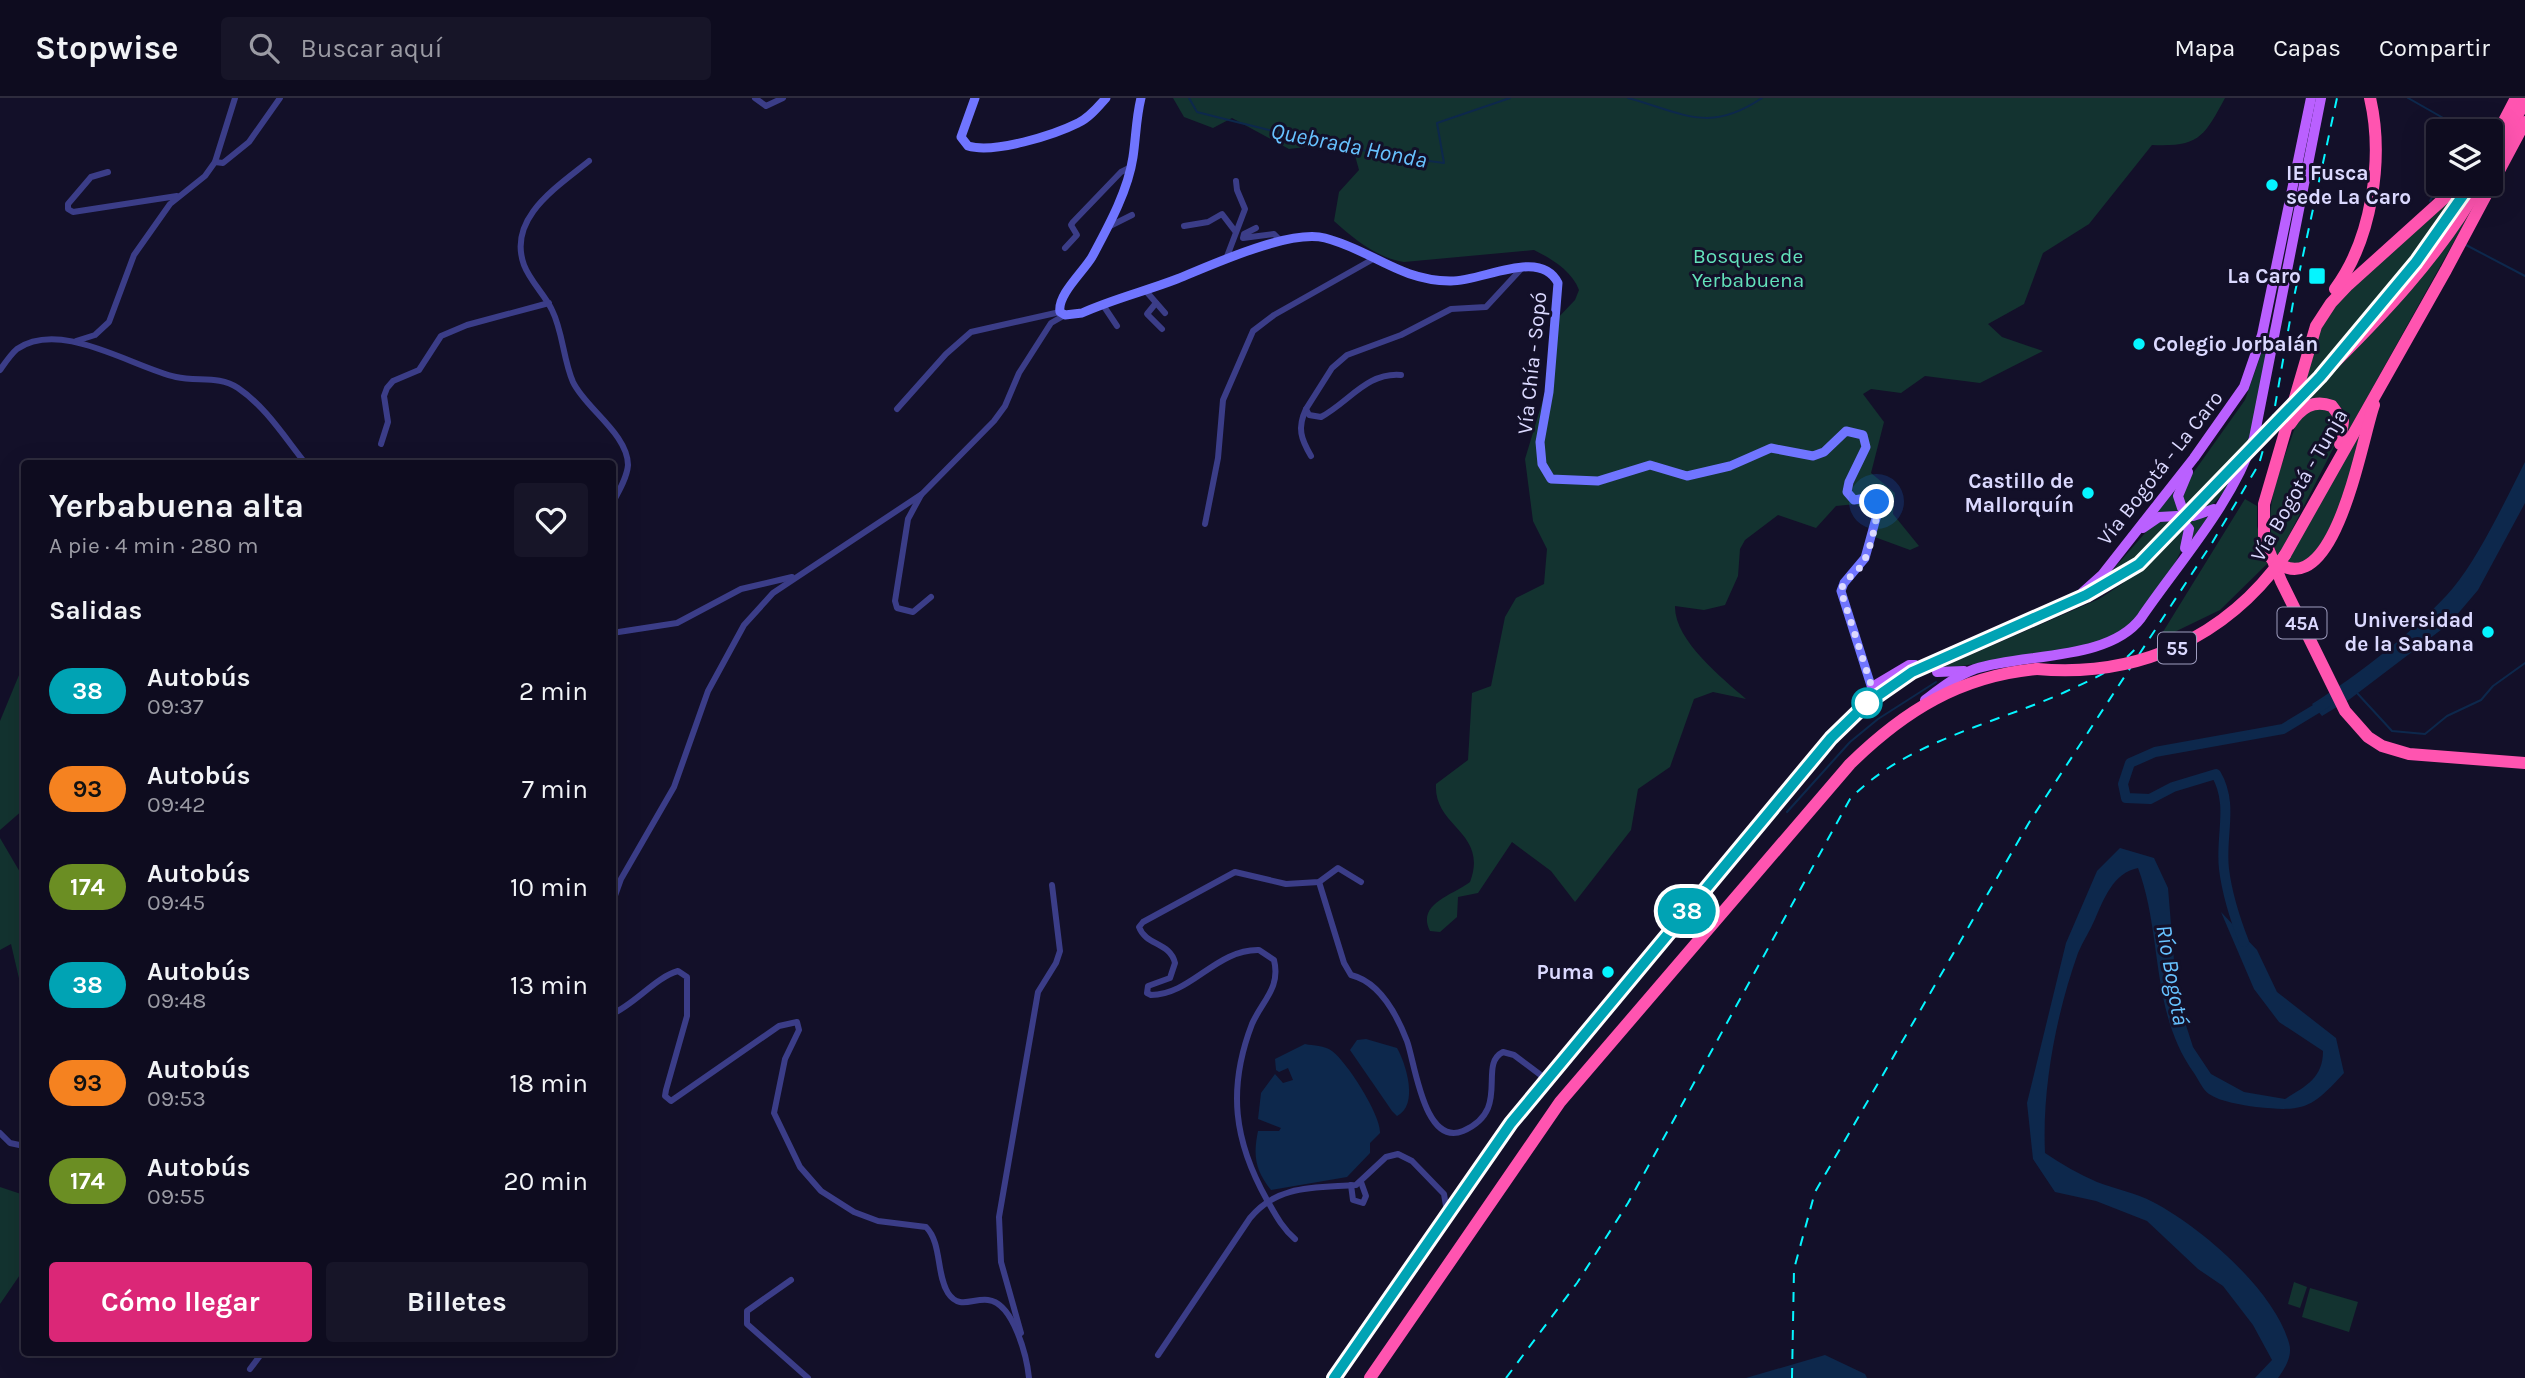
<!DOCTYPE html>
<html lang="es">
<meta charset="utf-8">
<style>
body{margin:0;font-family:Karla,sans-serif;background:#171528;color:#f1f3f6;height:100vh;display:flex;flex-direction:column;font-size:26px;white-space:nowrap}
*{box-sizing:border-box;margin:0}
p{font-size:23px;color:#9b9ba4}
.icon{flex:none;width:38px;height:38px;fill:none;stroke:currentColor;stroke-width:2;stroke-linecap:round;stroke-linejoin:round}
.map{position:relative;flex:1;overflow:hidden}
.panel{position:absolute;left:21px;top:362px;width:595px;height:896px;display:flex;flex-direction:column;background:#0e0c1f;border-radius:7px;box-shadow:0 7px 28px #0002,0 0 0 2px #2e2c3d}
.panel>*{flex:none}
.badge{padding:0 14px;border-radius:23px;font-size:24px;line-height:46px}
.fabs{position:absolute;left:2426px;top:21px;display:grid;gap:14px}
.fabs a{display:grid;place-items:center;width:77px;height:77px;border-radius:7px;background:#0e0c1f;box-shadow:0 7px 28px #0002,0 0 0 2px #2e2c3d;font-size:35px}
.you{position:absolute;width:35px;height:35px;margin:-18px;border:5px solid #fff;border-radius:50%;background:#1a73e8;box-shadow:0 0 0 10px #1a73e833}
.map>.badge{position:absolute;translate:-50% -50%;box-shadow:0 0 0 4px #fff}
h2{padding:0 28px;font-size:26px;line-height:63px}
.round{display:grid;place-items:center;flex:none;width:74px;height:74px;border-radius:7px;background:#171528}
.overview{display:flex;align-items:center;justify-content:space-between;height:119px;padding:0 28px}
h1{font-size:33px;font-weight:700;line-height:52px}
.action{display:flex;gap:14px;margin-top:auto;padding:14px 28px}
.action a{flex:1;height:80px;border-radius:7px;background:#db2777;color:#fff;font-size:28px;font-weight:700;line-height:80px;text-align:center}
.action a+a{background:#171528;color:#f1f3f6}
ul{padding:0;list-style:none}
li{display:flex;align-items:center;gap:21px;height:98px;padding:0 28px}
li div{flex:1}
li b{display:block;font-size:26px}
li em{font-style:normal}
li .badge{min-width:77px;font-weight:700;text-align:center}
header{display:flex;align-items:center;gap:42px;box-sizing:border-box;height:98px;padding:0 35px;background:#0e0c1f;border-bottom:2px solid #2e2c3d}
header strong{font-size:33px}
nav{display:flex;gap:38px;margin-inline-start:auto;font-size:24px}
.search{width:490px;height:63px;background:#171528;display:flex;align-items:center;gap:18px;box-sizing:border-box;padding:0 24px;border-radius:7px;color:#9b9ba4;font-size:26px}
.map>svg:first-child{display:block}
</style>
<header>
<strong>Stopwise</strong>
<div class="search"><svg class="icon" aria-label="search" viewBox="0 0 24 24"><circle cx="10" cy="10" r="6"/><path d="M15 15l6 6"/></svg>Buscar aquí</div>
<nav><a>Mapa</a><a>Capas</a><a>Compartir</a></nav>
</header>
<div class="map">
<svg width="2525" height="1280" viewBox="0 0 2525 1280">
<rect width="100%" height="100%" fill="#131029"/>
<g fill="#133330">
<path d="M1173,0H2225C2204,39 2199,49 2152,47L2089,126L2043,155L2024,206L1988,226L2002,239L2043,253L1980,285L1925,278L1901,295L1871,291L1863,296L1884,324L1871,375L1895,395L1893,416L1919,448L1910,452L1872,438L1871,418L1856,406L1836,408L1816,430L1778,417L1745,442L1740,451L1738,478L1725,507L1704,512L1675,508C1674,542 1722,580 1746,601L1713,594L1694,601L1670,669L1638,691L1631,732L1575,804L1551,773L1512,744L1478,795L1458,799L1457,819L1440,834L1430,833C1416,806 1453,797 1470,784C1489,734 1433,729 1436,686L1468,662L1472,595L1491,588L1505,519L1516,500L1544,486L1547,451L1533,423L1525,361L1554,265V224L1575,202L1579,192C1572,173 1552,161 1534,152L1404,164C1377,160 1354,141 1334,123L1339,94L1359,72L1354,54L1330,46L1289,51L1232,20L1213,30L1184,19Z"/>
<path d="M2486,86L2345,339C2352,302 2334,304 2305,303L2304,288L2322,227L2332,211L2350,191L2455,98L2378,204L2322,269L2328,276Z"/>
<path d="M2275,216C2264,274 2258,364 2213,406C2208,411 2200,413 2193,415L2181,403L2186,385L2245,302Z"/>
<path d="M2319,308L2335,315L2340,337L2278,459C2257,412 2284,366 2298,320Z"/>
<path d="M2365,314C2355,359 2343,434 2307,465H2283Z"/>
<path d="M2178,389L2175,395L2194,421L2208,419L2193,441V436L2173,414H2161L2154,418Z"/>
<path d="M2245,401L2257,408V428L2268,465L2220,512L2158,542Z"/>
<path d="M2163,420L2177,422L2151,448L2103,483L2153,426Z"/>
<path d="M2184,429L2186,443L2175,465L2127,531L2087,548L1936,572L2099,501L2122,486Z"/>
<path d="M24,565V711L0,732V623Z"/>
<path d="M0,740L24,781V888L21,889L11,846L0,852Z"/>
<path d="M0,1089L24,1097V1171L0,1206Z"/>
<path d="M2294,1184L2307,1189L2300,1210L2288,1206Z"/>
<path d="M2310,1190L2358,1204L2349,1234L2302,1219Z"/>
</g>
<g fill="#0d284c">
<path d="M2525,364V405L2478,492L2450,525L2350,601L2322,618L2312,606C2356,579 2420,529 2453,490C2479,459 2506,401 2525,364Z"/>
<path d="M2120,750L2154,760L2168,790L2177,899L2193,949L2211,976L2244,994L2285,1001C2306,988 2323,980 2323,953L2279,924L2254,891L2221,814L2257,852L2277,894L2336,940L2344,975C2311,1011 2304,1014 2256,1009C2242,1007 2221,1004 2209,996C2203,992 2198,981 2194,975C2150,914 2163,837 2138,770C2113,775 2104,801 2095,821C2090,833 2083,843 2078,855C2056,917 2042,990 2045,1055C2061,1066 2079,1076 2097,1084C2115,1091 2136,1095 2153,1104C2201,1129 2274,1192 2289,1245C2293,1258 2285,1270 2278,1280H2255L2272,1262L2253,1227L2223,1188L2198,1171L2147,1123L2096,1103L2055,1094L2033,1061L2027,1005L2066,845L2097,773Z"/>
<path d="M1366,941L1397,950C1406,966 1419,1007 1397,1018L1392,1013L1350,952L1357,942Z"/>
<path d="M1305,946C1314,948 1324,947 1332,953C1347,964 1381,1017 1380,1035L1370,1045V1055L1347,1079L1271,1092C1255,1072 1253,1058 1258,1033H1279L1281,1030L1258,1021L1261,995L1275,976L1283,985L1293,982L1288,970L1279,974L1276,972L1275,961Z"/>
<path d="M1825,1257L1865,1276L1867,1280H1746Z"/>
</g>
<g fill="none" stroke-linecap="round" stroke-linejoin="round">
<g stroke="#0d284c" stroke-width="2">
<path d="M1189,0L1197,14C1279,35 1360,55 1444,65L1437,25L1510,0"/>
<path d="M1628,0C1683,15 1709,36 1762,0"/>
<path d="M2408,0L2466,33"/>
<path d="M2430,103L2439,86"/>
<path d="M2466,147L2525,178"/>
<path d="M2357,595L2392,633L2425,636L2447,618L2481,602L2493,588L2525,565"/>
<path d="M1787,714L1850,644L1878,621L1936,584"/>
</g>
<path stroke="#0d284c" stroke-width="10" d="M2244,844C2235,821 2227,795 2224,771C2220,737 2234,707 2216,676L2173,689L2150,701L2126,700L2123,686L2130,665L2155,654L2283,631L2326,605"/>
<g stroke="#3b3d88" stroke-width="6">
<path d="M755,0L766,8L783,0"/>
<path d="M589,63C557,89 507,120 524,167C530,183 545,197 552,212C563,234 563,261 573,284C585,310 628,336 628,367C627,380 618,395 612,406"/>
<path d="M215,64L223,65L249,44L280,0"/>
<path d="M108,74L91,79L68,106V111L73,114L177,98"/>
<path d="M1184,128L1208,124L1222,116L1235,133"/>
<path d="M1108,129L1132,117"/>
<path d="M1256,130L1244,136L1243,140L1274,136L1282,144"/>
<path d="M1065,150L1077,137L1071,127L1073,124L1121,74L1131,69"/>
<path d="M1226,161L1245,111L1237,92L1236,83"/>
<path d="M1145,192L1165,215"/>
<path d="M1156,205L1147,216L1162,231"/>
<path d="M1103,207L1117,228"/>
<path d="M76,243L95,237L109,224L134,157L170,106L205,78L215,64L235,0"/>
<path d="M0,272C5,265 11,256 17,251C61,221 132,269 176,279C197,284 219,277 238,290C266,309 285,340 306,366"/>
<path d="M1401,277C1367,274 1349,304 1321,319L1309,317L1306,311L1332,270L1347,257L1401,237L1451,211L1486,209L1523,169"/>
<path d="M897,311L946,256L971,234L1060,214"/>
<path d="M1306,311C1297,330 1301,341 1311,358"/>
<path d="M381,346L388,324L384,298L387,290L393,283L419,272L441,238L467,227L549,205"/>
<path d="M921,397L908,421L895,503L897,510L913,514L931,499"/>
<path d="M1205,426L1218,360L1223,302L1253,233L1274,217L1375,160"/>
<path d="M612,535L677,525L741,491L792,479"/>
<path d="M1319,784L1344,865L1351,877C1380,884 1397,917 1407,943C1415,965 1424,1049 1463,1033C1512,1012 1477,967 1503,954L1514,957L1546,981"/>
<path d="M612,806L621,781L674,689L708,593L744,527L773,495L922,396L994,323L1005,308L1019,275L1051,225L1065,217"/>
<path d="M612,916C635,906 656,879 678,873L687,879V918L666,992L665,998L671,1003L779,928L797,924L799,932L785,961L774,1015L800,1069L821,1093L854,1114L878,1123L926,1129C942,1145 936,1176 948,1195C959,1212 973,1200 988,1202C1014,1205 1027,1260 1029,1280"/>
<path d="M0,1035L10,1045L24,1048"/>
<path d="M1351,1087L1353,1102L1363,1105L1366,1098L1361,1084"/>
<path d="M1295,1141C1282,1130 1275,1116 1267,1102C1234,1043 1227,991 1252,926C1262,903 1281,890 1274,862L1259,852C1216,851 1191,897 1151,897L1147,895L1148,888L1170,880L1175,865C1170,844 1146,848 1139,829L1143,824L1235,774L1286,786L1319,784L1338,770L1361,784"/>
<path d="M791,1182L747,1213V1226L808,1280"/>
<path d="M1021,1235L1001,1164L999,1119L1038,894L1056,865L1060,853L1052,787"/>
<path d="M1158,1257L1250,1120C1278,1086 1316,1090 1356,1087L1386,1059L1398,1056L1412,1063L1444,1096L1447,1114"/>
<path d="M250,1271L262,1255"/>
</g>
<g stroke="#7075ff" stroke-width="9">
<path d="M975,0L961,39L968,48C994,56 1054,37 1078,25C1089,20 1098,9 1106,0"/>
<path d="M1141,0C1136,20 1136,39 1133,59C1128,93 1108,129 1092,159C1083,174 1057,197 1060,214L1065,217L1082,215C1113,201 1146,193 1177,181C1212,167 1289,131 1325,140C1372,152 1398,182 1450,183C1482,184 1540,149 1558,185L1549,294L1540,344L1542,366L1551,381L1598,383L1650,367L1687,378L1730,368L1771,350L1813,358L1824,354L1846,333L1863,337L1866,349L1849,384L1847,394L1854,402L1872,399L1878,413L1865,460L1844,485L1841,493L1873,594"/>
</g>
<g stroke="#ba60ff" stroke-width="10">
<path d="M2188,374L2178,398L2182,410L2193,418L2214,411"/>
<path d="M2143,430L2159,419L2177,418L2189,431L2185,450"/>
<path d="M2083,494L2102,477L2194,360L2244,289L2262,237L2311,0"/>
<path d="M1937,574L1964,573"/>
<path d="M1872,589L1909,567H1915"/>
<path d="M1925,602C1941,590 1956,578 1975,571C2025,555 2109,563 2141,520C2180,463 2232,406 2254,340L2321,0"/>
</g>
<g stroke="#ff54b0" stroke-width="12">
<path d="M2490,50L2516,0"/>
<path d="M2490,68L2525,3"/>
<path d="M2460,86L2348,187L2331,205L2316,228L2264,406V440L2281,483L2345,613L2368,639L2382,648L2409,656L2525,665"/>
<path d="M2432,143L2464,98"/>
<path d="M2335,191C2372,141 2384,60 2370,0"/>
<path d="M2320,279C2379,221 2440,158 2480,86"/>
<path d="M2290,326C2301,310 2313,301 2332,308L2343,323L2340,346"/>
<path d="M2285,457L2446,172L2525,24"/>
<path d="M2271,460C2334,516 2362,339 2374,307"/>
<path d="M1334,1280L1511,1025L1809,665C1840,630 1872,597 1913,574C1993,530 2087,512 2156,450"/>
<path d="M1370,1280L1560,1004L1850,666C1904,613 1960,578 2037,571"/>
</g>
<g stroke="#05f5ff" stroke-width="2" stroke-dasharray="10 9" stroke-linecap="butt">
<path d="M1506,1280L1577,1185L1628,1105L1850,701C1905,644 1994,626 2065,594C2091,582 2118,571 2137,549"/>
<path d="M1792,1280L1794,1171L1815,1094L2030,723L2212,445L2259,366L2274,314L2294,199L2337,0"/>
</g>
<g stroke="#ff54b0" stroke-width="12">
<path d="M2156,450L2320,279"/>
<path d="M2037,571C2138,580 2226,540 2285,457"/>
</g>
</g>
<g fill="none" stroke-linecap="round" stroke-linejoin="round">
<g stroke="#fff" stroke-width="16">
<path id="line" d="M1334,1280L1511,1025L1831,640L1866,606L1912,574L2086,497L2139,466L2320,279L2416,164L2471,86"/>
</g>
<use href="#line" stroke="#00a3b4" stroke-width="10"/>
<path stroke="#dbd9ff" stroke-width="7" stroke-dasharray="0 12.6" d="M1867,605L1875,599L1841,493C1844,480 1854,478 1861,468C1869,458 1879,417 1877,404"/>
</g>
<g fill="#05f5ff" stroke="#131029" stroke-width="2.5">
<circle cx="2272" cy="87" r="7"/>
<rect x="2308" y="169" width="18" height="18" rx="3.5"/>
<circle cx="2139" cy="246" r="7"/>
<circle cx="2088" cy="395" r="7"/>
<circle cx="2488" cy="534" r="7"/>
<circle cx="1608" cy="874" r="7"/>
</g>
<circle fill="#fff" stroke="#00a3b4" stroke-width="3.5" cx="1867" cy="605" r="14"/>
<g text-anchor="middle" stroke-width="6" stroke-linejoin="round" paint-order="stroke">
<g fill="#131029" stroke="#9f9dbf" stroke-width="2">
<rect x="2277.5" y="509.5" width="49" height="31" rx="5"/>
<rect x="2158" y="534.5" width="38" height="31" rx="5"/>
</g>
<g font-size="19" font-weight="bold" fill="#dbd9ff">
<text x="2302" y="532">45A</text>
<text x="2177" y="557">55</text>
</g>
<g font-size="21" font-weight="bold" fill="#dbd9ff" stroke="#131029" text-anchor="end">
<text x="2286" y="82" text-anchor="start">IE Fusca<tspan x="2286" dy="24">sede La Caro</tspan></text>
<text x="2301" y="185">La Caro</text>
<text x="2153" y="253" text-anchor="start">Colegio Jorbalán</text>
<text x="2074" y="390">Castillo de<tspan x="2074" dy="24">Mallorquín</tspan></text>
<text x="2474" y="529">Universidad<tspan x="2474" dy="24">de la Sabana</tspan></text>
<text x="1594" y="881">Puma</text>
</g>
<g font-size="21" fill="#63e1ba" stroke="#131029">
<text x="1748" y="165">Bosques de<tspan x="1748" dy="24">Yerbabuena</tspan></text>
</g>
<g font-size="21" fill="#dbd9ff" stroke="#131029">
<text transform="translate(1532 265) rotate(-84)" y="7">Vía Chía - Sopó</text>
<text transform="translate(2160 370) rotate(-52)" y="7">Vía Bogotá - La Caro</text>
<text transform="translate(2299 387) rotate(-60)" y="7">Vía Bogotá - Tunja</text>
</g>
<g font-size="23" font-style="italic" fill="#67c2ff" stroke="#131029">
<text transform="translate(1349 47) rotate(11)" y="8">Quebrada Honda</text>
<text transform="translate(2173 877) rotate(80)" y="8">Río Bogotá</text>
</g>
</g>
</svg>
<div class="fabs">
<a><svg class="icon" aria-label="layers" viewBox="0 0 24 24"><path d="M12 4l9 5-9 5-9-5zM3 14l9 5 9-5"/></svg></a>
</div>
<div class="you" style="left:1877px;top:404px"></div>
<b class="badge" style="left:1687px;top:813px;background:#00a3b4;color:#fff">38</b>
<section class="panel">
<div class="overview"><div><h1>Yerbabuena alta</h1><p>A pie · 4 min · 280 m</p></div><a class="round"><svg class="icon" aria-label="heart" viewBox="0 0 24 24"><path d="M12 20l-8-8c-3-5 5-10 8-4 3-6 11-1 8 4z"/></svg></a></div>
<h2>Salidas</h2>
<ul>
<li><span class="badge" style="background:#00a3b4;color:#fff">38</span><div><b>Autobús</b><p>09:37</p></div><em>2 min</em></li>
<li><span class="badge" style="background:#f58220;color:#111">93</span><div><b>Autobús</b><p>09:42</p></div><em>7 min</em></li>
<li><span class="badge" style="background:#6b8e23;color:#fff">174</span><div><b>Autobús</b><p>09:45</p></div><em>10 min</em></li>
<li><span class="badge" style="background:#00a3b4;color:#fff">38</span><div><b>Autobús</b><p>09:48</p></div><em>13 min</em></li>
<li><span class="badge" style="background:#f58220;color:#111">93</span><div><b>Autobús</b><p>09:53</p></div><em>18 min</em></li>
<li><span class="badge" style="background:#6b8e23;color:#fff">174</span><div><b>Autobús</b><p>09:55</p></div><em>20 min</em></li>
</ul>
<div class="action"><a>Cómo llegar</a><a>Billetes</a></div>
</section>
</div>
